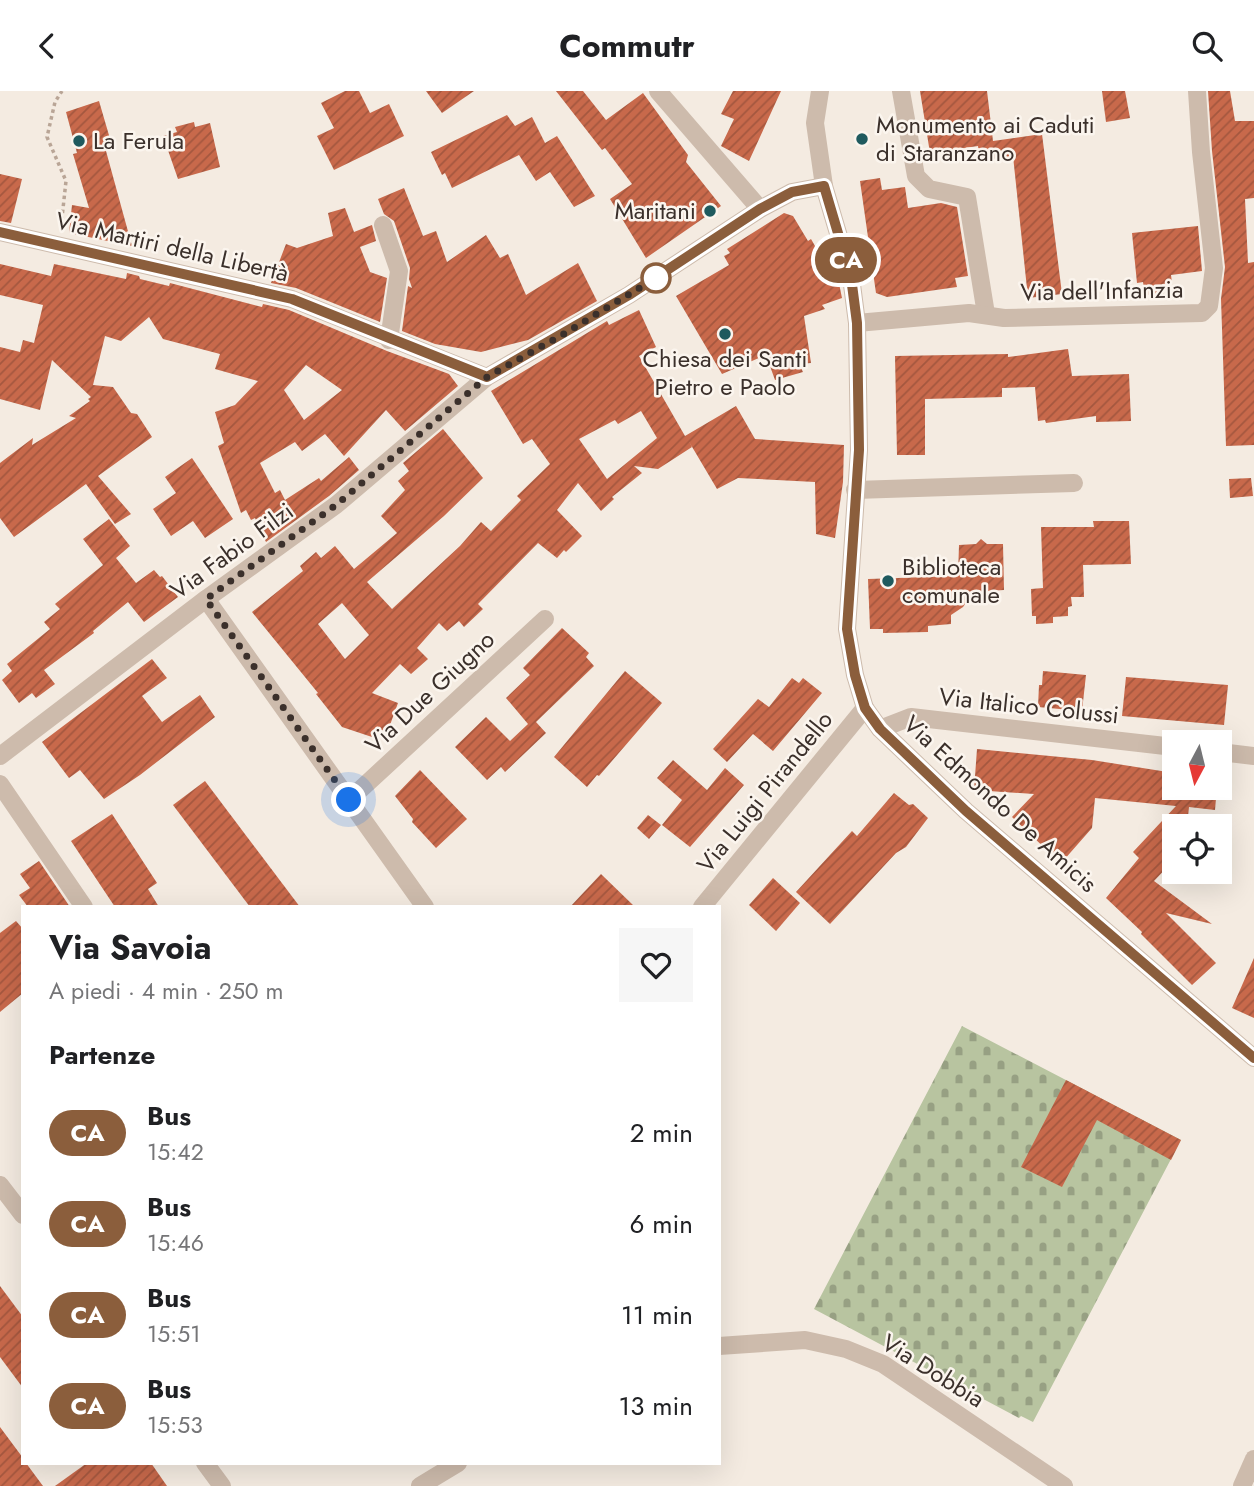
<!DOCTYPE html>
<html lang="it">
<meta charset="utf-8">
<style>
body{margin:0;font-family:Jost,sans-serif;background:#f6f6f6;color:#202124;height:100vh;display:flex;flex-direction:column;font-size:26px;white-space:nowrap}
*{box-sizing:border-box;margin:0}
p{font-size:23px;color:#757577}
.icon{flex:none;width:38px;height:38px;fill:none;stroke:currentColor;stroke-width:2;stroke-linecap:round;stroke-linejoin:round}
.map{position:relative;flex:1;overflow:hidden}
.details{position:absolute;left:21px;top:814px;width:700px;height:560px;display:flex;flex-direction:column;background:#fff;border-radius:0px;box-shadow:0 7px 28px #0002}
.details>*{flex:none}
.badge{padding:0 14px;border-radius:23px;font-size:24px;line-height:46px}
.needle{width:46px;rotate:187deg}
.tools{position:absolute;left:1162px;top:639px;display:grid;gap:14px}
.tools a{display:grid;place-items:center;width:70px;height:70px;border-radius:0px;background:#fff;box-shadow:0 7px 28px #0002;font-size:35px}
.you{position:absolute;width:35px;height:35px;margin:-18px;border:5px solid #fff;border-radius:50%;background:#1a73e8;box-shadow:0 0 0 10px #1a73e833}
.map>.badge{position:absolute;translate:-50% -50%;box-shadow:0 0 0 4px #fff}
h2{padding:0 28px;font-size:26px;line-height:63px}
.round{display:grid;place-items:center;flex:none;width:74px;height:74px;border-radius:0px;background:#f6f6f6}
.overview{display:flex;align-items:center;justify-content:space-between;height:119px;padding:0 28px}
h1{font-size:33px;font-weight:700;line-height:52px}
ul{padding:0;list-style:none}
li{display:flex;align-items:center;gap:21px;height:91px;padding:0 28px}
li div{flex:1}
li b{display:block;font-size:26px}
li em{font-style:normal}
li .badge{min-width:77px;font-weight:700;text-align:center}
header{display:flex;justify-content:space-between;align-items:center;height:91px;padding:0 28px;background:#fff;font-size:32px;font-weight:700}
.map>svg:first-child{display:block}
</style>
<header><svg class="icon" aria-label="back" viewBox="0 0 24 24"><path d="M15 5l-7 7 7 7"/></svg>Commutr<svg class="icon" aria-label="search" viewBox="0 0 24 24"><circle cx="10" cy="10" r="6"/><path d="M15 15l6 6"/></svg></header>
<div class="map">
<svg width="1254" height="1395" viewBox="0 0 1254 1395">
<defs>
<pattern id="cemetery-stones" width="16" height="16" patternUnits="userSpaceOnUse" patternTransform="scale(1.75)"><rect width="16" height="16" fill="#b8c4a0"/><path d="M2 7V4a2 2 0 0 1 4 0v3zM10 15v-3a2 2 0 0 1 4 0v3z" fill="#97a083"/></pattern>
<pattern id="building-hatch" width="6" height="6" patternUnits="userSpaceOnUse" patternTransform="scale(1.75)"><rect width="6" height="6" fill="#c8694b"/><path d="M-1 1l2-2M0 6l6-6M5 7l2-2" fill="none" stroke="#a4573f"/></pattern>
</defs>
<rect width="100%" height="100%" fill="#f4ebe1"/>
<path fill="url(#cemetery-stones)" d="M962,935L1181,1049L1033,1331L1021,1325L1019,1327L814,1218Z"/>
<g fill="url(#building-hatch)" fill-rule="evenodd">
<path d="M345,0H359L370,22L389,13L404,45L334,79L317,45L334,37L321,12Z"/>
<path d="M426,0H474L442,22Z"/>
<path d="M556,0H583L606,29L643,2L688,64L686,71L721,115L646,167L610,108L632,93L605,57L602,59Z"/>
<path d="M733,0H781L749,70L721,55L734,28L721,23Z"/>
<path d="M920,0H987L993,50L1042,43L1062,203L1028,207L1013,65L980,70L978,55L930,62Z"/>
<path d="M1102,0H1125L1130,27L1106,31Z"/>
<path d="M1208,0H1230L1235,30H1254V107L1245,108L1248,172L1254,171V354L1226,355L1221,208L1225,176L1212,60Z"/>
<path d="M99,10L113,58L106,60L132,155L69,142L72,114L89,117L73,63L77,62L66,21Z"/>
<path d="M507,24L515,35L532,26L545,52L557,45L595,105L574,116L550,81L536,90L519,64L452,97L445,82L442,84L431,61Z"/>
<path d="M194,31L195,36L210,32L220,76L178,88L163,45L177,41L175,36Z"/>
<path d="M0,83L22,88L11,132L0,130Z"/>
<path d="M880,87L882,99L905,96L908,117L941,112L957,116L968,185L955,187L957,196L887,206L876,202L860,90Z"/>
<path d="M404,97L423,145L436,140L447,171L486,144L500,167L508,163L526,204L578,172L597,210L528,249L481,261L435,253L402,240L408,195L412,197L409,188L410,177L394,130L384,123L378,108Z"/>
<path d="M345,117L354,141L372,134L376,150L360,156L370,181L387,187L380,231L296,197L271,192L286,153L297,157L333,145L328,122Z"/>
<path d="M784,122L793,125L808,150L811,148L826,174L835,173L842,207L822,214L825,218L804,225L811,272L799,273L803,281L775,289L766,264L722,283L676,205L729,174L724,165L730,162L727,158Z"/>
<path d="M1198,135L1202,180L1171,184L1172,192L1162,193L1164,203L1145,204L1143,191L1137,192L1132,142Z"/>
<path d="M0,173L51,185L54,173L126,188L127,182L139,185L140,188L169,195L170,192L262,216L263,213L289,219L387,260L449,283L458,295L405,340L386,319L344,365L325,343L302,360L295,351L260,372L275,402L280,399L285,409L319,387L321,390L349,366L359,379L329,405L266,451L255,427L251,429L246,419L241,422L218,355L224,352L215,321L235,314L258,290L215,278L220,263L163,248L149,226L121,250L105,245L93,294L113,296L131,322L137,323L152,346L98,385L131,423L115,433L86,393L14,446L0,427V372L33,347L32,354L76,327L69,325L90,310L88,308L91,306L52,269L40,319L0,308V256L20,261L23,249L34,252L43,214L0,204ZM306,274L342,299L304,329L284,299Z"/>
<path d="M639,219L656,256L639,265L685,345L736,315L755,348L844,354L843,391L835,447L816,443L815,391L738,387L717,398L688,349L692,356L658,378L634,375L642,382L612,406L614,408L601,420L578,392L557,419L582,445L566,461L564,459L557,467L538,452L478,513L483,518L464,536L459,530L447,540L439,532L417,557L428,568L411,583L400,573L372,602L398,612L390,634L384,636L381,643L372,646L342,636L316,603L318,602L252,521L303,480L300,475L316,461L321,467L335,455L354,478L397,442L381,425L405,399L398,390L409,380L403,372L443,338L483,387L444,425L367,491L392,518L460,455L481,431L491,440L521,409L517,405L550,373L532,348L523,353L491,300L607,230L609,234ZM641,320L657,347L607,388L579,348L615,329L618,333ZM342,512L369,544L345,568L318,533Z"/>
<path d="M1068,258L1072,285L1129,283L1131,330L1096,331V325L1046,332L1045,329L1038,330L1035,296L1002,297V306L925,308V364H897L895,265L1008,263V266Z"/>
<path d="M192,367L233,428L205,447L193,430L171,445L153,418L176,402L165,386Z"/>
<path d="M1251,387L1253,405L1230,407L1229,388Z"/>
<path d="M109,428L130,455L116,467L136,492L154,479L160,486L162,485L178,506L144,531L128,511L93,540L94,542L44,579L55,593L36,607L32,602L19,612L2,589L12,580L7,573L50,538L44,531L60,518L55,513L103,474L83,448Z"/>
<path d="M1093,430H1129L1131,473L1083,474L1084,506H1071L1072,515L1068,516V525L1053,526V532L1036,533V525H1032L1031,498L1043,497L1041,436H1094Z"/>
<path d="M981,448L987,453H1003L1004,499L987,500L982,507L975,499L963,516L951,524V533L928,535V541L883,542V538H870L868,488L958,485L959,454L976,453Z"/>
<path d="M562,537L589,562L586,566L594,575L536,631L546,642L505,681L501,676L487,689L455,656L486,626L510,650L528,633L506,607L530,584L523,577Z"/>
<path d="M152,568L167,587L142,605L162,631L200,604L215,626L140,684L104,708L80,679L69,687L42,651Z"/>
<path d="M625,580L662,612L599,685L597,684L587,696L554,666Z"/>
<path d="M1043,580L1086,584L1082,620L1038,616L1039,594H1042Z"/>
<path d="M1126,586L1228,594L1224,634L1122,625Z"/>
<path d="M792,587L799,592L803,587L822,602L773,660L753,643L727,671L713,658L758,608L769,616Z"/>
<path d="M977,658L1092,669L1174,682V696H1217L1215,719L1189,716L1187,735H1174V769L1154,790L1212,833L1166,822L1216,872L1192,894L1141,843L1142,841L1106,807L1139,767L1133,761L1176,715L1095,707L1092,737L1063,770L1053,762L1052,764L1012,726L1034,703L974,699Z"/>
<path d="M673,669L707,699L725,677L744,694L690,756L662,734L682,709L657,687Z"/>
<path d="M420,679L467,728L436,757L412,731L413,728L395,705Z"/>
<path d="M205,690L300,816H250L173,714Z"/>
<path d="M894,702L909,714L913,713L928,727L906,756L896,762L830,833L796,801L852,740L857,745Z"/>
<path d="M112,723L157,792L148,798L159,816H115L71,750Z"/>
<path d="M648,724L661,734L649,748L637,737Z"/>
<path d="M39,770L70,816H28L19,804L30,797L20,783Z"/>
<path d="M601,783L635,816H570Z"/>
<path d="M773,787L800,812L776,840L749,814Z"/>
<path d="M16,830L23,838V902L0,921V842Z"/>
<path d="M1254,867V927L1232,917Z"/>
<path d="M1066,989L1181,1049L1171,1069L1097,1029L1062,1096L1021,1076Z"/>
<path d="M0,1195L23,1226V1297L0,1266Z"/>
<path d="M0,1336L23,1367V1372H26L43,1395H0Z"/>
<path d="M87,1372H151L167,1395H55Z"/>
</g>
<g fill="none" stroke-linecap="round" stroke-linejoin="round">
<path stroke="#b9a596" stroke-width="3.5" stroke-dasharray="3.5 3.5" stroke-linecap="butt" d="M61,136L66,90L47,46L55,11L62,0"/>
<g stroke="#cdbbac" stroke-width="18">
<path d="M658,0L760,118"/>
<path d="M820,0L815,32L824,95L851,186L857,232L859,359L847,538L855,584L865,617L880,638L966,720L1254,967"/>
<path d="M901,0L916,85L929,98L967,106L986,223"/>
<path d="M383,134L399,180L389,249"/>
<path d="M0,141L292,208L487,286"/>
<path d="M857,232L969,222L1004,227L1202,222L1209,215L1214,177L1201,61L1197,0"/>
<path d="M855,399L1074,392"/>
<path d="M206,508L425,816"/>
<path d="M880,638L911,626L1174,656"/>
<path d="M1220,661L1254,665"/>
<path d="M0,665L206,508L336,414L487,286L629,204L760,118L792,101L824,95"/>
<path d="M0,693L84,816"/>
<path d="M349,709L545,528"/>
<path d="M702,816L865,617"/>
<path d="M0,1094L23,1124"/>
<path d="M719,1255L805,1249L846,1258L883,1273L1064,1395"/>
<path d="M205,1372L222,1395"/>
<path d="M420,1395L458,1372"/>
<path d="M1242,1395L1254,1368"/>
</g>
</g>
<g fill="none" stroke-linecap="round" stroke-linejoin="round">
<g stroke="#fff" stroke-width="16">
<path id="line" d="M0,141L292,208L487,286L629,204L760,118L792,101L824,95L851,186L857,232L859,359L847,538L855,584L865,617L880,638L966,720L1254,967"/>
</g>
<use href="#line" stroke="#8b5e3c" stroke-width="10"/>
<path stroke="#3b302b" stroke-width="7" stroke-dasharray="0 12.6" d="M349,709L206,508L336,414L487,286L562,244L656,187"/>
</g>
<g fill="#1f5a5e" stroke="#fbf5ee" stroke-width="2.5">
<circle cx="862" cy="48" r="7"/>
<circle cx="79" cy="50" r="7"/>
<circle cx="710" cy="120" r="7"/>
<circle cx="725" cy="243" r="7"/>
<circle cx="888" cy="490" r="7"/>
</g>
<circle fill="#fff" stroke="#8b5e3c" stroke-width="3.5" cx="656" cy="187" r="14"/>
<g text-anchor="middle" stroke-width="5" stroke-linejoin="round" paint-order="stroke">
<g font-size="24" fill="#3b302b" stroke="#fbf5ee" text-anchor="start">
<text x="876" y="42">Monumento ai Caduti<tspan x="876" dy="28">di Staranzano</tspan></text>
<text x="93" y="58">La Ferula</text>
<text x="696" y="128" text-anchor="end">Maritani</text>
<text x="725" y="276" text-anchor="middle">Chiesa dei Santi<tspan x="725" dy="28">Pietro e Paolo</tspan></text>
<text x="902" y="484">Biblioteca<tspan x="902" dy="28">comunale</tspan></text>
</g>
<g font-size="24" fill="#3b302b" stroke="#fbf5ee">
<text transform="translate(172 156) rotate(13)" y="8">Via Martiri della Libertà</text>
<text transform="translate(1102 200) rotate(-1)" y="8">Via dell'Infanzia</text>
<text transform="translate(232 460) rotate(-36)" y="8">Via Fabio Filzi</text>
<text transform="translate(430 601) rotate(-43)" y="8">Via Due Giugno</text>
<text transform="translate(1029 615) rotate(6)" y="8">Via Italico Colussi</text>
<text transform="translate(765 701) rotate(-51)" y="8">Via Luigi Pirandello</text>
<text transform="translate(1000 713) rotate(42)" y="8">Via Edmondo De Amicis</text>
<text transform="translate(933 1280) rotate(32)" y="8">Via Dobbia</text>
</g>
</g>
</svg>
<div class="tools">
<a><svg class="needle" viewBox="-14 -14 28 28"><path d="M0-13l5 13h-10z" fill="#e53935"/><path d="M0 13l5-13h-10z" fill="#757577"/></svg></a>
<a><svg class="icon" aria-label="locate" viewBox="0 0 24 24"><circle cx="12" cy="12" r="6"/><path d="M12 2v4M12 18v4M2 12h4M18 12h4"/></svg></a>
</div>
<div class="you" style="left:349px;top:709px"></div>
<b class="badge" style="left:846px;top:169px;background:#8b5e3c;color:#fff">CA</b>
<section class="details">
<div class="overview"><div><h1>Via Savoia</h1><p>A piedi · 4 min · 250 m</p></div><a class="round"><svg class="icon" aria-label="heart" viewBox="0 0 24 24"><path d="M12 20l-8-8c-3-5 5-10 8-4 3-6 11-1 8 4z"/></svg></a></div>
<h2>Partenze</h2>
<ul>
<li><span class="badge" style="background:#8b5e3c;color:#fff">CA</span><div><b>Bus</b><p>15:42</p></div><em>2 min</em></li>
<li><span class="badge" style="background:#8b5e3c;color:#fff">CA</span><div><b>Bus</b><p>15:46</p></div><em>6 min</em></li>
<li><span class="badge" style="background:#8b5e3c;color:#fff">CA</span><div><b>Bus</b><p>15:51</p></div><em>11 min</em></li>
<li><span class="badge" style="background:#8b5e3c;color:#fff">CA</span><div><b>Bus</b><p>15:53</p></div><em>13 min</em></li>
</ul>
</section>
</div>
